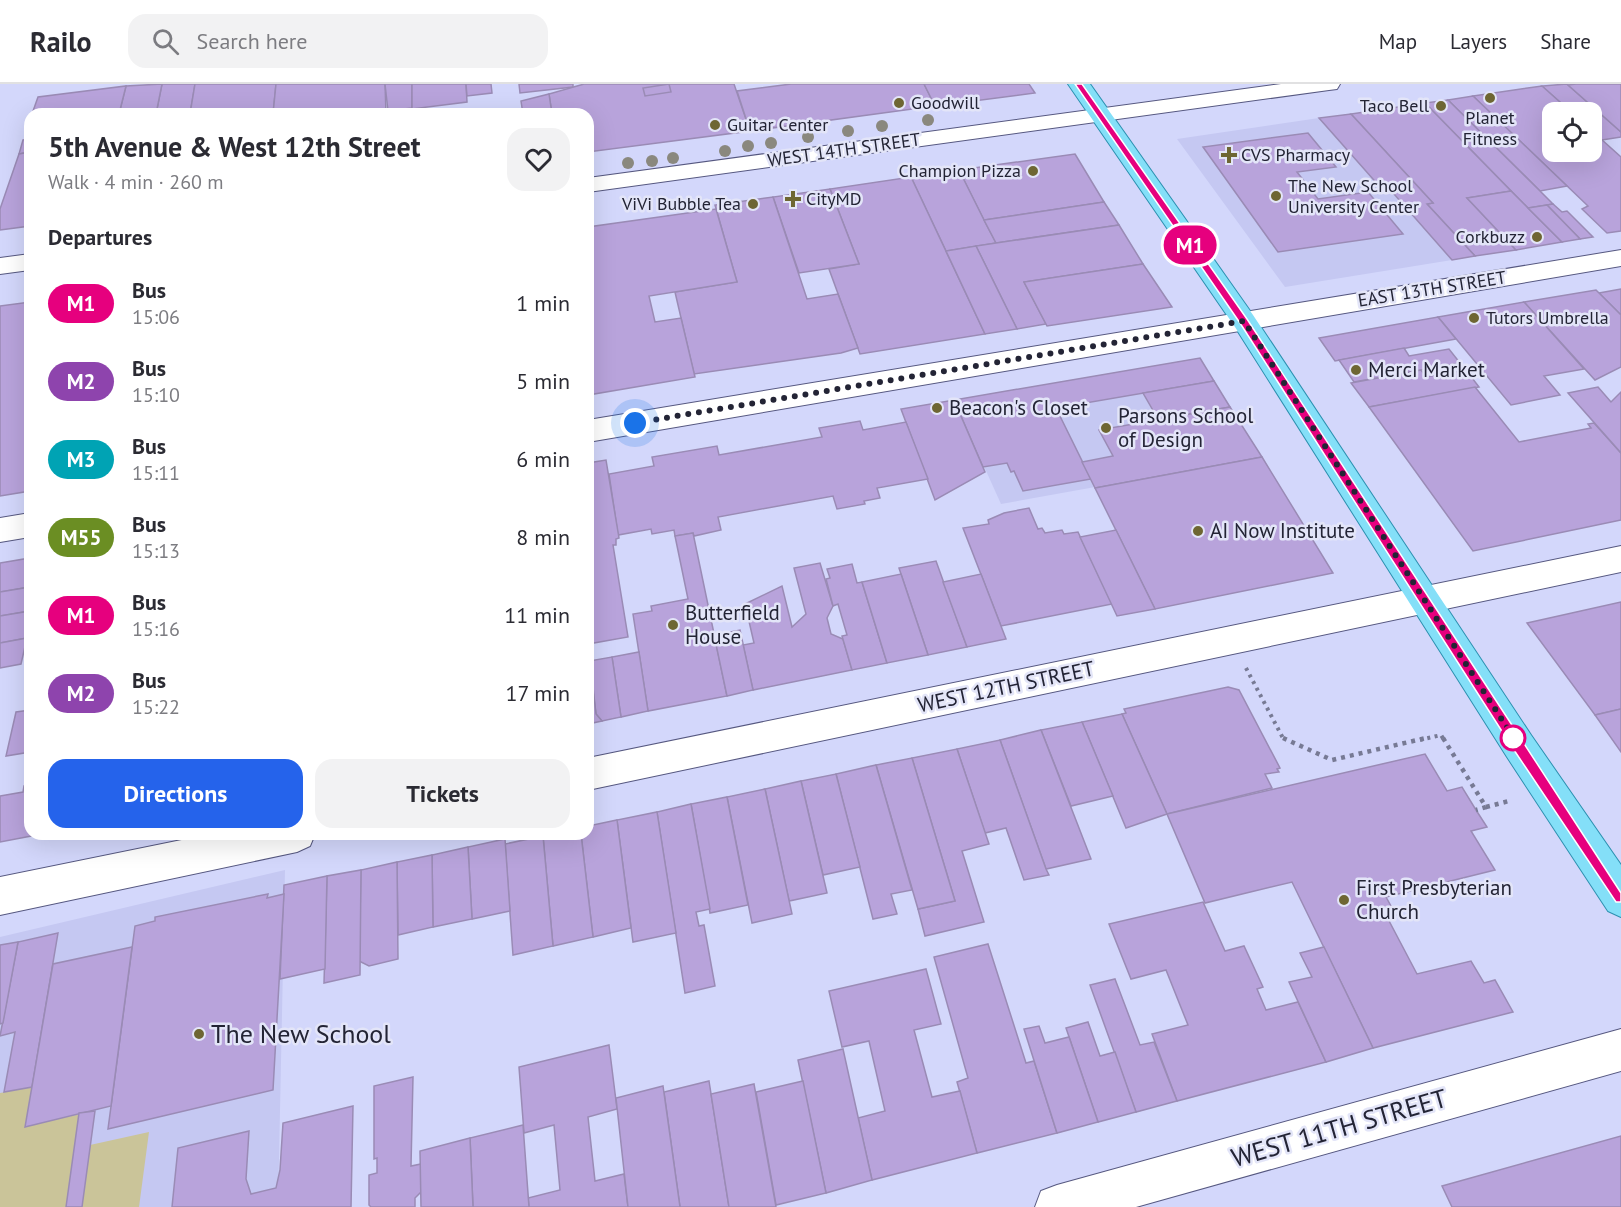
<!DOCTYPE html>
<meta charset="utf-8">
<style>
body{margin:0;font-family:"PT Sans",sans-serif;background:#f2f2f3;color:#2b2b33;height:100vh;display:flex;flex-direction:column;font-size:22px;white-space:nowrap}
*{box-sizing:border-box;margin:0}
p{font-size:20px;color:#7c7c81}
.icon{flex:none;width:33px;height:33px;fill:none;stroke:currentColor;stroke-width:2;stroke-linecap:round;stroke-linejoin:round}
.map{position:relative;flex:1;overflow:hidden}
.panel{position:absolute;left:24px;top:24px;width:570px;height:732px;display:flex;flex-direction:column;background:#fff;border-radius:18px;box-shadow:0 6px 24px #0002}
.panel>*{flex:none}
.badge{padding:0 12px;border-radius:20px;font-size:21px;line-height:39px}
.buttons{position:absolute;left:1542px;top:18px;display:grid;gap:12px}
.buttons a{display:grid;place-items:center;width:60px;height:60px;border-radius:12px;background:#fff;box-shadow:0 6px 24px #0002;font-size:30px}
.you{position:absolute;width:30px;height:30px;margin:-15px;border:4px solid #fff;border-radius:50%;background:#1a73e8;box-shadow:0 0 0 9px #1a73e833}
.map>.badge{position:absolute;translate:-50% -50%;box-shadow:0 0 0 3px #fff}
h2{padding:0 24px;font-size:22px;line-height:54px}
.round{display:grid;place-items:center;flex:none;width:63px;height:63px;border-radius:18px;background:#f2f2f3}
.overview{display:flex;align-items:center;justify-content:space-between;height:102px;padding:0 24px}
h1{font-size:28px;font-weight:700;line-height:45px}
.button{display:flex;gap:12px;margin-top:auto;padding:12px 24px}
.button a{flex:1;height:69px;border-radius:18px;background:#2563eb;color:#fff;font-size:24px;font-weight:700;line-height:69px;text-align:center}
.button a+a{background:#f2f2f3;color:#2b2b33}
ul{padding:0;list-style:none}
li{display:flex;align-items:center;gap:18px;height:78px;padding:0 24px}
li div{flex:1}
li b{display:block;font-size:22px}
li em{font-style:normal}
li .badge{min-width:66px;font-weight:700;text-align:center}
header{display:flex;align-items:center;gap:36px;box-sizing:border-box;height:84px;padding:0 30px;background:#fff;border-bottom:2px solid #e1e1e2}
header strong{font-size:28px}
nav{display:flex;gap:33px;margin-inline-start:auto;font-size:21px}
.search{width:420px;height:54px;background:#f2f2f3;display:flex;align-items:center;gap:15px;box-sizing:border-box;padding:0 21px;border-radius:18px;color:#7c7c81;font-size:22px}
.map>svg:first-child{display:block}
</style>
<header>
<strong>Railo</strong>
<div class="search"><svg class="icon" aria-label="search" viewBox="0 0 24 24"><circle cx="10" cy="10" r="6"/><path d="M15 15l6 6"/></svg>Search here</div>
<nav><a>Map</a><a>Layers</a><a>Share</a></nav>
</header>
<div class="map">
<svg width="1621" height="1123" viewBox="0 0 1621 1123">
<rect width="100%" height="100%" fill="#d3d7fb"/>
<g fill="#c5c8f2">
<path d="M1319,34L1380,103L1387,102L1452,176L1285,203L1177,55Z"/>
<path d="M1200,274L1262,373L1001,420L954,316Z"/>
<path d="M285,786L278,1123H0V853Z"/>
</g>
<path fill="#cac499" d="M32,1003L25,1042L95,1027L90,1061L149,1048L139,1123H0V1009Z"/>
<g fill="#b8a3db" stroke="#9a8bb5" stroke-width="1.5">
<path d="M162,0H195L190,30H156Z"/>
<path d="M162,0L156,30H119L126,2Z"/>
<path d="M195,0H276L273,30H190Z"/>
<path d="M276,0H385L386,29L273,30Z"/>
<path d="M385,0H412V24L388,27Z"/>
<path d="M412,0H466L467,18L412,25Z"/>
<path d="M466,0H491L492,9L467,12Z"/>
<path d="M519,0H573V3L520,9Z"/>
<path d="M584,0H734L750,47L588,68V30H552L549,10Z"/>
<path d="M669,0L671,8L645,12L643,4Z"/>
<path d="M791,0H924L935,22L750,47L737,7Z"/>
<path d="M924,0H1029L1035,9L935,22Z"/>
<path d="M1567,0L1621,48V53L1602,56L1592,47V28H1571L1542,2Z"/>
<path d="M1621,0V48L1568,1L1576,0Z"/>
<path d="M126,2L119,30H32L38,13Z"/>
<path d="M1542,2L1571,28H1552V68H1592V47L1621,73V147L1607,149L1582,125L1588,122L1473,12Z"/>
<path d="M549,10L552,30H523L521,17Z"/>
<path d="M1473,12L1567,102L1540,107L1448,16Z"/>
<path d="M1448,16L1540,107L1553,120L1528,124L1425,19Z"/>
<path d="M1425,19L1511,107L1467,114L1516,166L1475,172L1427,120L1433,119L1351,30Z"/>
<path d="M1351,30L1433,119L1427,120L1475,172L1452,176L1387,102L1380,103L1319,34Z"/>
<path d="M1308,49L1336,83L1297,88L1318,115L1368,108L1403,150L1278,168L1203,63Z"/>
<path d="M30,55V68L19,70L23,56Z"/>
<path d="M30,68V142L0,146V125L19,70Z"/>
<path d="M1075,70L1104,118L984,136L959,86Z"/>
<path d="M959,86L984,136L996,159L946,167L911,93Z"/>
<path d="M911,93L985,250L860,270L829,185L859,180L830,105Z"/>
<path d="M830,105L859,180L799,189L773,113Z"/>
<path d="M1511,107L1562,158L1516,166L1467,114Z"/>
<path d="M773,113L807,215L838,210L858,264L841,269L694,290L675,208L737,198L715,121Z"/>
<path d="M1104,118L1119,141L996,159L984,136Z"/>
<path d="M1553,120L1562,128L1567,127L1593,153L1580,155L1547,121Z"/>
<path d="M1547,121L1580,155L1562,158L1528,124Z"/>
<path d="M716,125L737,198L649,212L655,238L681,234L695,293L588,311V143Z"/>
<path d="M1119,141L1143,180L1024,198L1046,240L1017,245L976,162Z"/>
<path d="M976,162L1017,245L985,250L946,167Z"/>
<path d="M1143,180L1172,223L1047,242L1024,198Z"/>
<path d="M1621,205V231L1599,209Z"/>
<path d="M1596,206L1621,231V283L1595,296L1524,218Z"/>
<path d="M30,218V407L0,412V222Z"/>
<path d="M1524,218L1584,285L1544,292L1560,311L1511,321L1438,233Z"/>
<path d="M1438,233L1456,255L1335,277L1319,254Z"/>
<path d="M1404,264L1409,272L1449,265L1460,279L1354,298L1339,276Z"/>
<path d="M1200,274L1214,297L1056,324L1091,395L1023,407L1014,387L1011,388L1007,379L983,383L954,316Z"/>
<path d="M1421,286L1426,293L1466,286L1479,303L1369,323L1351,299Z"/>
<path d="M1214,297L1230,323L1158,335L1143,309Z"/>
<path d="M1475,303L1519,358L1591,344L1588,340L1594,339L1621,369V436L1473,467L1369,323Z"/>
<path d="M1598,303L1611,318L1621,308V369L1568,309Z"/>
<path d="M954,316L985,388L935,416L901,325Z"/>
<path d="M1230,323L1262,373L1095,404L1082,378L1113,372L1099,346Z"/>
<path d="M860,337L863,346L906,338L928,395L877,404L880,414L864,417L865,420L837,425L833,412L718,433L721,446L694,452L693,449L675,452L674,446L652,450L651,445L618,451L609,390L654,382L652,373L717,362L719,371L822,353L819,344Z"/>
<path d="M1262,373L1333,489L1155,525L1095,404Z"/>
<path d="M606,376L619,454L616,455V461H613L628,553L588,560V379Z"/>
<path d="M1029,424L1038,445L1042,444L1045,449L1062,446L1064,450L1078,448L1112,520L1001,542L963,444L989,440L988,436L1004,429Z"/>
<path d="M1116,446L1155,525L1117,532L1080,453Z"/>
<path d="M693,449L727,612L648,627L633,530L652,527L651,522L688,515L675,452Z"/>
<path d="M30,474V503L0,508V479Z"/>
<path d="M936,477L967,563L928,571L899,484Z"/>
<path d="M820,479L833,522L827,534L831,550L843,555L852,586L753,606L743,561L754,559L745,520L782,502L792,543L806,530L794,484Z"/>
<path d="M852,480L857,499L862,498L887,579L852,586L842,552L847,551L838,520L833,522L826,495L830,494L827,485Z"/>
<path d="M901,490L928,571L887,579L862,498Z"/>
<path d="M981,490L1006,555L967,563L943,498Z"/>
<path d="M30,503V527L0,532V508Z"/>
<path d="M1621,518V625L1595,631L1527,539Z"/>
<path d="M30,527L27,554L0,559V532Z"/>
<path d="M740,546L753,606L727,612L714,551Z"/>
<path d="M27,554L21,580L0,584V559Z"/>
<path d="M639,568L648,627L621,633L612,573Z"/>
<path d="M612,573L621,633L602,637L596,630L589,577Z"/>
<path d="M592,594L596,630L602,637L588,640V595Z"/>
<path d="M1228,603L1239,606L1280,684L1277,685L1279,688L1265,690L1272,704L1167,730L1122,630L1126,629L1124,625Z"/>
<path d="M1621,625V668L1595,631Z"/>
<path d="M30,626V668L6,672L16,628Z"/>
<path d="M1122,630L1167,730L1126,744L1082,638Z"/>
<path d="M1082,638L1113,712L1071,722L1041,646Z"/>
<path d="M1041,646L1091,775L1046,785L1000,656Z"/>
<path d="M1000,656L1046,785L1049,791L1024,796L1006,744L985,749L957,665Z"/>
<path d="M957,665L989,760L962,767L984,838L925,852L918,825L955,817L912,674Z"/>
<path d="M1425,670L1447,707L1462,703L1476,726L1487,743L1471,747L1495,786L1386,813L1396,831L1387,833L1417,890L1471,877L1484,899L1495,896L1513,928L1373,964L1292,798L1205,819L1167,730Z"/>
<path d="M912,674L955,817L918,825L876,681Z"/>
<path d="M876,681L912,806L891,810L897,830L873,835L836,690Z"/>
<path d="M836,690L860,783L823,791L801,697Z"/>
<path d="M801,697L827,809L789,817L765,705Z"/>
<path d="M30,701V750H42L0,758V712L23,708L24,702Z"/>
<path d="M765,705L792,830L752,839L727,713Z"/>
<path d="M727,713L748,821L710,829L691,720Z"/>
<path d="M691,720L710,825L696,828L699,842L704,841L715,902L685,909L657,728Z"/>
<path d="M657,728L676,849L633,858L617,736Z"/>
<path d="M617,736L631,844L593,853L581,750H588V742Z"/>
<path d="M551,750H581L593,853L553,862L543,752Z"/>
<path d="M543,752L553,862L513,871L505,760Z"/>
<path d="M505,755L510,827L472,835L468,763Z"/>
<path d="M468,763L472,835L433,843L432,771Z"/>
<path d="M432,771L433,843L398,851L397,778Z"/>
<path d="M397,778L398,875L369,882L359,877L361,786Z"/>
<path d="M361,786L360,891L324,899L327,792Z"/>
<path d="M327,792L325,885L280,895L284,801Z"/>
<path d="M268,810L267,814L284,810L273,1006L108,1045L135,842L155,837V833Z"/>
<path d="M1203,818L1225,867L1244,862L1263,903L1257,905L1266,926L1298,918L1326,978L1177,1017L1152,950L1188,941L1166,886L1131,895L1109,840Z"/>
<path d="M58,849L32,1003L4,1008L15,948L0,952L18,858Z"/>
<path d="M18,858L3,939L0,940V861Z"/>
<path d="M988,860L1026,979L1034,977L1057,1049L977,1069L957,998L968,994L934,873Z"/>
<path d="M132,863L111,1022L25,1043L53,880Z"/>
<path d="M1324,863L1373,964L1326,978L1289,898L1312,893L1300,869Z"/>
<path d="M926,885L941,940L914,946L932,1013L960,1007L977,1069L872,1096L858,1034L885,1027L869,957L842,963L829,907Z"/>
<path d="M1115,895L1140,961L1154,958L1177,1017L1136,1028L1090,901Z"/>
<path d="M1088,938L1100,972L1115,968L1136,1028L1098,1038L1066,944Z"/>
<path d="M1039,942L1045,959L1069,953L1098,1038L1057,1049L1024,945Z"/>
<path d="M609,961L617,1025L588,1033L595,1097L624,1090L628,1123H529L528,1114L560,1106L554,1041L524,1049L519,983Z"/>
<path d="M843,965L872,1096L826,1109L798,976Z"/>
<path d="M413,993L411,1082L421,1080V1108L415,1114V1123H371L369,1121V1091L377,1089V1074L374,1075V1002Z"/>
<path d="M709,997L729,1123H680L664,1008Z"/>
<path d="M803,997L826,1109L776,1121L756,1008Z"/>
<path d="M754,1000L776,1123H729L711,1010Z"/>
<path d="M663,1002L680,1123H628L616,1014Z"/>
<path d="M353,1022L351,1123H172L178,1064L249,1047L246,1095L251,1110L276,1104L280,1086L283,1039Z"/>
<path d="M95,1027L82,1123H66L79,1029Z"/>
<path d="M523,1041L529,1123H473L470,1054Z"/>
<path d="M1621,1052V1123H1452L1442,1102Z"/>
<path d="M470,1054L473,1123H421L420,1067Z"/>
</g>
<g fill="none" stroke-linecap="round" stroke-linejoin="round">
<g stroke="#565880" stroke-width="2">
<g id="minor">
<path d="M1281,0H1340L1337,5L1329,6L588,108V94Z"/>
<path d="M1621,166V182L588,358V336Z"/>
<path d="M30,170V186L0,190V174Z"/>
<path d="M30,429V453L0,458V434Z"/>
<path d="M1621,462V488L588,706V674Z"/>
<path d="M211,750H315L310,762L297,768L0,831V793Z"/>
<path d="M1621,945V987L1136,1123H1035L1041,1107L1057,1101Z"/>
</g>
</g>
<g stroke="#2d90b0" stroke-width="2">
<path id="major" d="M1068,0H1090L1253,231L1531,651L1621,781V833L1608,827L1507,673L1235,243Z"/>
</g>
<g stroke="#777a94" stroke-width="4" stroke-dasharray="3 4.5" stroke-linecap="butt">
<path d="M1246,584L1284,656"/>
<path d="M1420,656L1441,651L1444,656"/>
</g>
<g stroke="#777a94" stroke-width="4.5" stroke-dasharray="4 5" stroke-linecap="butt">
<path d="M1283,654L1332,676L1426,654"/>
<path d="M1443,654L1486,723L1476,726"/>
<path d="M1486,723L1509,717"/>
</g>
<use href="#minor" fill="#fff" fill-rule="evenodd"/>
<use href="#major" fill="#84dff8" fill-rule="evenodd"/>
</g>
<g fill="#8a887e">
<circle cx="928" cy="36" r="6"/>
<circle cx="882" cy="42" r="6"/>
<circle cx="848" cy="47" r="6"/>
<circle cx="808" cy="53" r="6"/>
<circle cx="771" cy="59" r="6"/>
<circle cx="748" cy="62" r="6"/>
<circle cx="725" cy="67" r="6"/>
<circle cx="673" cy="74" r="6"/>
<circle cx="652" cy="77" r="6"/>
<circle cx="628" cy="79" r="6"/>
</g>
<path fill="#e6007e" stroke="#fff" stroke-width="1.5" d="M1075,0H1082L1247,235L1523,658L1621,809V818H1616L1514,666L1240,239Z"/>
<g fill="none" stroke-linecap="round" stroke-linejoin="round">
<path stroke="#232435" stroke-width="6" stroke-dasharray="0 10.8" d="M635,339L1244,237L1519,662L1513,654"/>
</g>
<g fill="#6e6633" stroke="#e3e5f8" stroke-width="2">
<circle cx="1490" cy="14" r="6"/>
<circle cx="899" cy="19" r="6"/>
<circle cx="1441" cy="22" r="6"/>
<circle cx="715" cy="41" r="6"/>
<path d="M1226 62h6v6h6v6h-6v6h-6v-6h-6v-6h6z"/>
<circle cx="1033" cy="87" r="6"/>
<circle cx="1276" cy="112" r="6"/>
<path d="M790 106h6v6h6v6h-6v6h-6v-6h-6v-6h6z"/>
<circle cx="753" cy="120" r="6"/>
<circle cx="1537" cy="153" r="6"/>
<circle cx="1474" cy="234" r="6"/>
<circle cx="1356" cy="286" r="6"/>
<circle cx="937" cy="324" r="6"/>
<circle cx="1106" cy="344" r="6"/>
<circle cx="1198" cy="447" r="6"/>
<circle cx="673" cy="541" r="6"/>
<circle cx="1344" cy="816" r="6"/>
<circle cx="199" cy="950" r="6"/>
</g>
<circle fill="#fff" stroke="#e6007e" stroke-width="3" cx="1513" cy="654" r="12"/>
<g text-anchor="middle" stroke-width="5" stroke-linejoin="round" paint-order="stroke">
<g font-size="18" fill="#232435" stroke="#e3e5f8" text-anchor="start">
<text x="911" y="25">Goodwill</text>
<text x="1429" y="28" text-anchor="end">Taco Bell</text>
<text x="1490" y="40" text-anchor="middle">Planet<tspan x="1490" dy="21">Fitness</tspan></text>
<text x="727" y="47">Guitar Center</text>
<text x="1241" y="77">CVS Pharmacy</text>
<text x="1021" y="93" text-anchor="end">Champion Pizza</text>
<text x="1288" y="108">The New School<tspan x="1288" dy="21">University Center</tspan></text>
<text x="806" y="121">CityMD</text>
<text x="741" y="126" text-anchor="end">ViVi Bubble Tea</text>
<text x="1525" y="159" text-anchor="end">Corkbuzz</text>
<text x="1486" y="240">Tutors Umbrella</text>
</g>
<g font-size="18" fill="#232435" stroke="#e3e5f8">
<text transform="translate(844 66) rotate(-8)" y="6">WEST 14TH STREET</text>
<text transform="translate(1432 205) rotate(-9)" y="6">EAST 13TH STREET</text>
</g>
<g font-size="21" fill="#232435" stroke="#e3e5f8" text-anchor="start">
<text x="1368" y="293">Merci Market</text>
<text x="949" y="331">Beacon's Closet</text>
<text x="1118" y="339">Parsons School<tspan x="1118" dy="24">of Design</tspan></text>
<text x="1210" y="454">AI Now Institute</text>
<text x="685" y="536">Butterfield<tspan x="685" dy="24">House</tspan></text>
<text x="1356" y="811">First Presbyterian<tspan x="1356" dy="24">Church</tspan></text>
</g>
<g font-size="21" fill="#232435" stroke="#e3e5f8">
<text transform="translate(1006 603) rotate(-12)" y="7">WEST 12TH STREET</text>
</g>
<g font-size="26" fill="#232435" stroke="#e3e5f8" text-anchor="start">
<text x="211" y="959">The New School</text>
</g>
<g font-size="26" fill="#232435" stroke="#e3e5f8">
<text transform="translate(1339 1044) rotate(-16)" y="9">WEST 11TH STREET</text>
</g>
</g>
</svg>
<div class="buttons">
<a><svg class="icon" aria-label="locate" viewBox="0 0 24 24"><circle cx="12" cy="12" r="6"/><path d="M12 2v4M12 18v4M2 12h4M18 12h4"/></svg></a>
</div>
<div class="you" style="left:635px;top:339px"></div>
<b class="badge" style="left:1190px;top:161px;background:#e6007e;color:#fff">M1</b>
<section class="panel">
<div class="overview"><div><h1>5th Avenue &amp; West 12th Street</h1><p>Walk · 4 min · 260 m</p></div><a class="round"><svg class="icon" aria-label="heart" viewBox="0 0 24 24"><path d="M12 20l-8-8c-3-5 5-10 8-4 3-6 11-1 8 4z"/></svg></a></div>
<h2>Departures</h2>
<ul>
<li><span class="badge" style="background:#e6007e;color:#fff">M1</span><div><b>Bus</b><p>15:06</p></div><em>1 min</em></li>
<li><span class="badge" style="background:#8e44ad;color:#fff">M2</span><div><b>Bus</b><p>15:10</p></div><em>5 min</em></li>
<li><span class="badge" style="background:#00a3b4;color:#fff">M3</span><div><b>Bus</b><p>15:11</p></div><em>6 min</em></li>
<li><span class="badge" style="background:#6b8e23;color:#fff">M55</span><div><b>Bus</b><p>15:13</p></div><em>8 min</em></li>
<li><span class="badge" style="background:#e6007e;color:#fff">M1</span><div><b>Bus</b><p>15:16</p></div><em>11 min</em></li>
<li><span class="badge" style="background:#8e44ad;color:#fff">M2</span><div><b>Bus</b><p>15:22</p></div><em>17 min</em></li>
</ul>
<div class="button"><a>Directions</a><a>Tickets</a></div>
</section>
</div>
